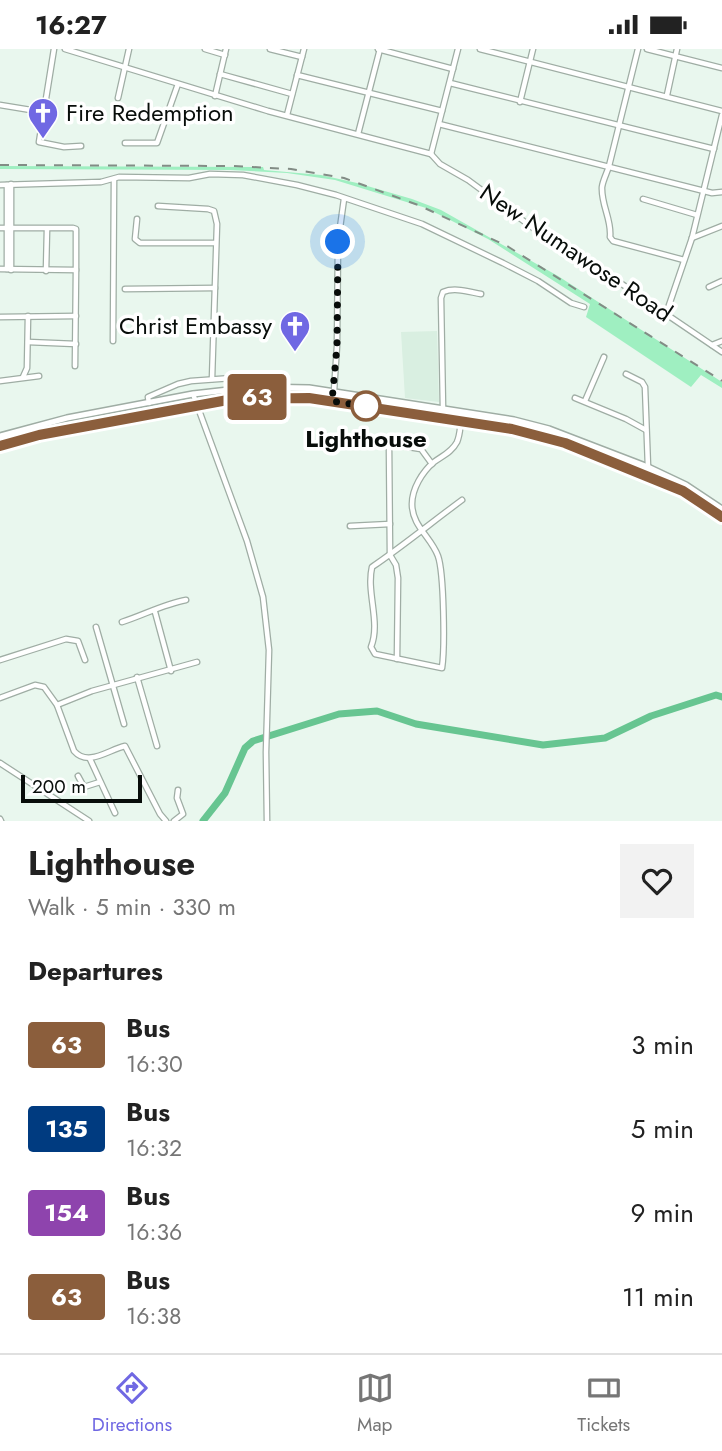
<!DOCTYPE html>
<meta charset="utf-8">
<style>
body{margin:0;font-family:Jost,sans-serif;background:#f2f2f2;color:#222;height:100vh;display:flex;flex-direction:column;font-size:26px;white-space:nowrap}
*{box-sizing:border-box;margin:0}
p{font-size:23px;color:#767676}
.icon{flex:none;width:38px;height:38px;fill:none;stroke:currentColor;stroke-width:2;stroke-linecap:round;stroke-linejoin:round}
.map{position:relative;height:772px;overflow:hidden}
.drawer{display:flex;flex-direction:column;background:#fff;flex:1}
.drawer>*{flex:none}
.badge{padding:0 14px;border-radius:5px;font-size:24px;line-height:46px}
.scale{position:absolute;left:21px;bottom:18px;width:121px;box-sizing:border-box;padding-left:7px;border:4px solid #080d0a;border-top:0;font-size:19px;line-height:24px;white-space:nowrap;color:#080d0a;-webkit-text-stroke:5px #fff;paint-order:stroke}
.you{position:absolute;width:35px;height:35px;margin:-18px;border:5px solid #fff;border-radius:50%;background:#1a73e8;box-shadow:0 0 0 10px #1a73e833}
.map>.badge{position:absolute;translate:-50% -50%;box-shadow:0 0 0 4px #fff}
h2{padding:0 28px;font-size:26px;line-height:63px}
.round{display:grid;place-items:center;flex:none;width:74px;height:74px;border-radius:0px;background:#f2f2f2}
.overview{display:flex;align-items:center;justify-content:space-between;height:119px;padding:0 28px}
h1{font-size:33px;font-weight:700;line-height:52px}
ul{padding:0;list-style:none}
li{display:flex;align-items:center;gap:21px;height:84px;padding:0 28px}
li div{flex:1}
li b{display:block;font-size:26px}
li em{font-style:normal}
li .badge{min-width:77px;font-weight:700;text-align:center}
.status{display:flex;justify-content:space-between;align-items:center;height:49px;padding:0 35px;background:#fff;direction:ltr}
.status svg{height:19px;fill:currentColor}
.menu{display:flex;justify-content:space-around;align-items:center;height:98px;border-top:2px solid #e0e0e0;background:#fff;font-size:19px;color:#767676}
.menu a{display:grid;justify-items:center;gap:4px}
.menu .active{color:#7068e3}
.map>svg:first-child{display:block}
</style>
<div class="status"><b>16:27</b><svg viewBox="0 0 49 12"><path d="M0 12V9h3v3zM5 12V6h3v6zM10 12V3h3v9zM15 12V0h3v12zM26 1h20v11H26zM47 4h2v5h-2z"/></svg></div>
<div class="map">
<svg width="722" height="772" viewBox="0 0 722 772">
<rect width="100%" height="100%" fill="#e9f7ee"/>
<path fill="#d9efe1" d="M437,282L439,353L405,349L401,283Z"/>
<path fill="#9fefc1" d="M0,117L263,118L264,121L321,126L357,134L412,150L441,161L558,227L722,333V339L701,326L691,338L586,268L590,255L488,190L426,159L335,131L287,124L230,121L0,120Z"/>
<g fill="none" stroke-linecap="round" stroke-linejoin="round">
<path stroke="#67c591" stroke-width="7" d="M203,772L225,744L245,699L253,692L339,665L377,662L416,675L543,696L605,689L651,667L716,646L722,648"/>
<g stroke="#9fada4" stroke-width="7">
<g id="minor">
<path d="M54,0L39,93L64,98L81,97"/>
<path d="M65,0L268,62L431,105"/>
<path d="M205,0L225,6"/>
<path d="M270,0L302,8"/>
<path d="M378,0L453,20"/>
<path d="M480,0L722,62"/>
<path d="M638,0L609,117C607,124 603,131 602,138C601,156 612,171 610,188L613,192L684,211"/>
<path d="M647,0L722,19"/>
<path d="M220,25L292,45"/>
<path d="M297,26L442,62"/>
<path d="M450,34L714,100"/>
<path d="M667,46L677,0"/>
<path d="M215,47L226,0"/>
<path d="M118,49L129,0"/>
<path d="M520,53L533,0"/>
<path d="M0,56L43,63"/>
<path d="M287,66L304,0"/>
<path d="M439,75L712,144L722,143"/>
<path d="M358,85L380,0"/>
<path d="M125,94H157L178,35"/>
<path d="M431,105L440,115L468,131L563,201L610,227L722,303"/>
<path d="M431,105L458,0"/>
<path d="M11,135V221"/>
<path d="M0,136L101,133L119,128L189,129L210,125L243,126L297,136L336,146L422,175L503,214L538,232L571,254L584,258"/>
<path d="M643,150L697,166"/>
<path d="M158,157L208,160L214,162L217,175L212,330"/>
<path d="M137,170L135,190L140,194H215"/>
<path d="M0,179H73L76,180V221L0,220"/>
<path d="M692,189L722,177"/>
<path d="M7,220V136"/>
<path d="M46,222L47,180"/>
<path d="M709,238L722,232"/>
<path d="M125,240L215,239"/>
<path d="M666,265L692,189L722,66"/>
<path d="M0,268L76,267"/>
<path d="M113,292L114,131"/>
<path d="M28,293L76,295"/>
<path d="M712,296L722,292"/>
<path d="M75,317L76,221"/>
<path d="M626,325L642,333L645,338L648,418"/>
<path d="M23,328L27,319L28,267"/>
<path d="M0,332L39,327"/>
<path d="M334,342L337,297L338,193L344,150"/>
<path d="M193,345L247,492L263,548L269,601L266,703L267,772"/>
<path d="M575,349L626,370L646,381"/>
<path d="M585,352L604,308"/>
<path d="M149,354L148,348L178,335L191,332L258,327"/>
<path d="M443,360L441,249L443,243C455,238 469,243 481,245"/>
<path d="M461,372C460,379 460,386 457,393C452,403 442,407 434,413C422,423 412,440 412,455C412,477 431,488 438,507C444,524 445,599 442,619L375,605L371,598C381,573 366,544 372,518C403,497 432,473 462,451"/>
<path d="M370,392L421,400L432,415"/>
<path d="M389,395L390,506L396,516L398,529L397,610"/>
<path d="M350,477L390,475"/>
<path d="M155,563L171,622"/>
<path d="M122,573C144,566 164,555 186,551"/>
<path d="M96,578L124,675"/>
<path d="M0,611L66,590L78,592L85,611"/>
<path d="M137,628L157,697"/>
<path d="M0,649L35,636L44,638L57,656L74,702C88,718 108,701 125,697L160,765L166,772"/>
<path d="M57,656L92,642L197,613"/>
<path d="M90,710L115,764"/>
<path d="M0,714L89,772"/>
<path d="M78,727L84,738L100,733"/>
<path d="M0,770L1,772"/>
<path d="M174,772L183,765L177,749L178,741"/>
</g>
</g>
<g stroke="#9fada4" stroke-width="8">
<g id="major">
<path d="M0,387L67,369L193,345L255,338L309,339L514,371L549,380L648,418L686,436L722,460"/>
<path d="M0,397L39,386L233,350L309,349L461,372L545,388L646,426L683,442L722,468"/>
</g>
</g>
<use href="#minor" stroke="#fff" stroke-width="4.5"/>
<use href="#major" stroke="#fff" stroke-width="5"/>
<path stroke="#828c85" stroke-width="2" stroke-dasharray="9 9" stroke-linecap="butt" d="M0,116L232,117L291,120L344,129L418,156L507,197L722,332"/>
</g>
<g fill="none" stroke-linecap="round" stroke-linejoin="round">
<g stroke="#fff" stroke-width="16">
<path id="line" d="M0,397L39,386L233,350L309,349L512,380L565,394L683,442L722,468"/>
</g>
<use href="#line" stroke="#8b5e3c" stroke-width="10"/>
<path stroke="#080d0a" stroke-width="7" stroke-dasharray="0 12.6" d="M338,193L337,297L332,352L370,358L366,357"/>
</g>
<defs>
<g id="church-pin" transform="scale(1.575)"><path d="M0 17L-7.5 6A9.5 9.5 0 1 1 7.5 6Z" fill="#7068e3" stroke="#fff"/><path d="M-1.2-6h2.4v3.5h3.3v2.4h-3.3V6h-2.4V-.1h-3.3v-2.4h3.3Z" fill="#fff"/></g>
</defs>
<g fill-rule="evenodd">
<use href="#church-pin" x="43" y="64"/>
<use href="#church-pin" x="295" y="277"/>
</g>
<circle fill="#fff" stroke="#8b5e3c" stroke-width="3.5" cx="366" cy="357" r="14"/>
<g text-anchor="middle" stroke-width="7" stroke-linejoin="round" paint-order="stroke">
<g font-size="24" fill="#080d0a" stroke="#fff" text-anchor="start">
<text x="66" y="72">Fire Redemption</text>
<text x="272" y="285" text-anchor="end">Christ Embassy</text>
</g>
<g font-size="24" fill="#080d0a" stroke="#fff">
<text transform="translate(576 204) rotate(34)" y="8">New Numawose Road</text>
</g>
<g font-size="24" font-weight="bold" fill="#080d0a" stroke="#fff">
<text x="366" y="398">Lighthouse</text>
</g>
</g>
</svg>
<div class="scale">200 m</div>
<div class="you" style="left:338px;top:193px"></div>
<b class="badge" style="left:257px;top:348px;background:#8b5e3c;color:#fff">63</b>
</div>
<section class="drawer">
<div class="overview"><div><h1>Lighthouse</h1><p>Walk · 5 min · 330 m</p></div><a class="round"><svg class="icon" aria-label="heart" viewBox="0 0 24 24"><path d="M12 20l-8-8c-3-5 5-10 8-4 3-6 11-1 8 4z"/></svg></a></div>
<h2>Departures</h2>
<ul>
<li><span class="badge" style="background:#8b5e3c;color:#fff">63</span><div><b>Bus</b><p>16:30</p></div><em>3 min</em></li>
<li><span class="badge" style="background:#003b80;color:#fff">135</span><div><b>Bus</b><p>16:32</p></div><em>5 min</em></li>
<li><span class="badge" style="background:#8e44ad;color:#fff">154</span><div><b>Bus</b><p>16:36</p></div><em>9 min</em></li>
<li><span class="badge" style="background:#8b5e3c;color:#fff">63</span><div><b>Bus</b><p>16:38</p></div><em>11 min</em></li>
</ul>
</section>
<nav class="menu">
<a class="active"><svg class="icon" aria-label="directions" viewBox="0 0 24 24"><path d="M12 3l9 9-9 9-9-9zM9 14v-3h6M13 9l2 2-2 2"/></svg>Directions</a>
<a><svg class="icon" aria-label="map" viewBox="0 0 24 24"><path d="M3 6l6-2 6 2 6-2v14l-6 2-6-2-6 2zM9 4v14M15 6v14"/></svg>Map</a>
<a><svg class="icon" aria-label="tickets" viewBox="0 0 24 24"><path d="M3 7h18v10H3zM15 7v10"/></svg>Tickets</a>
</nav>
